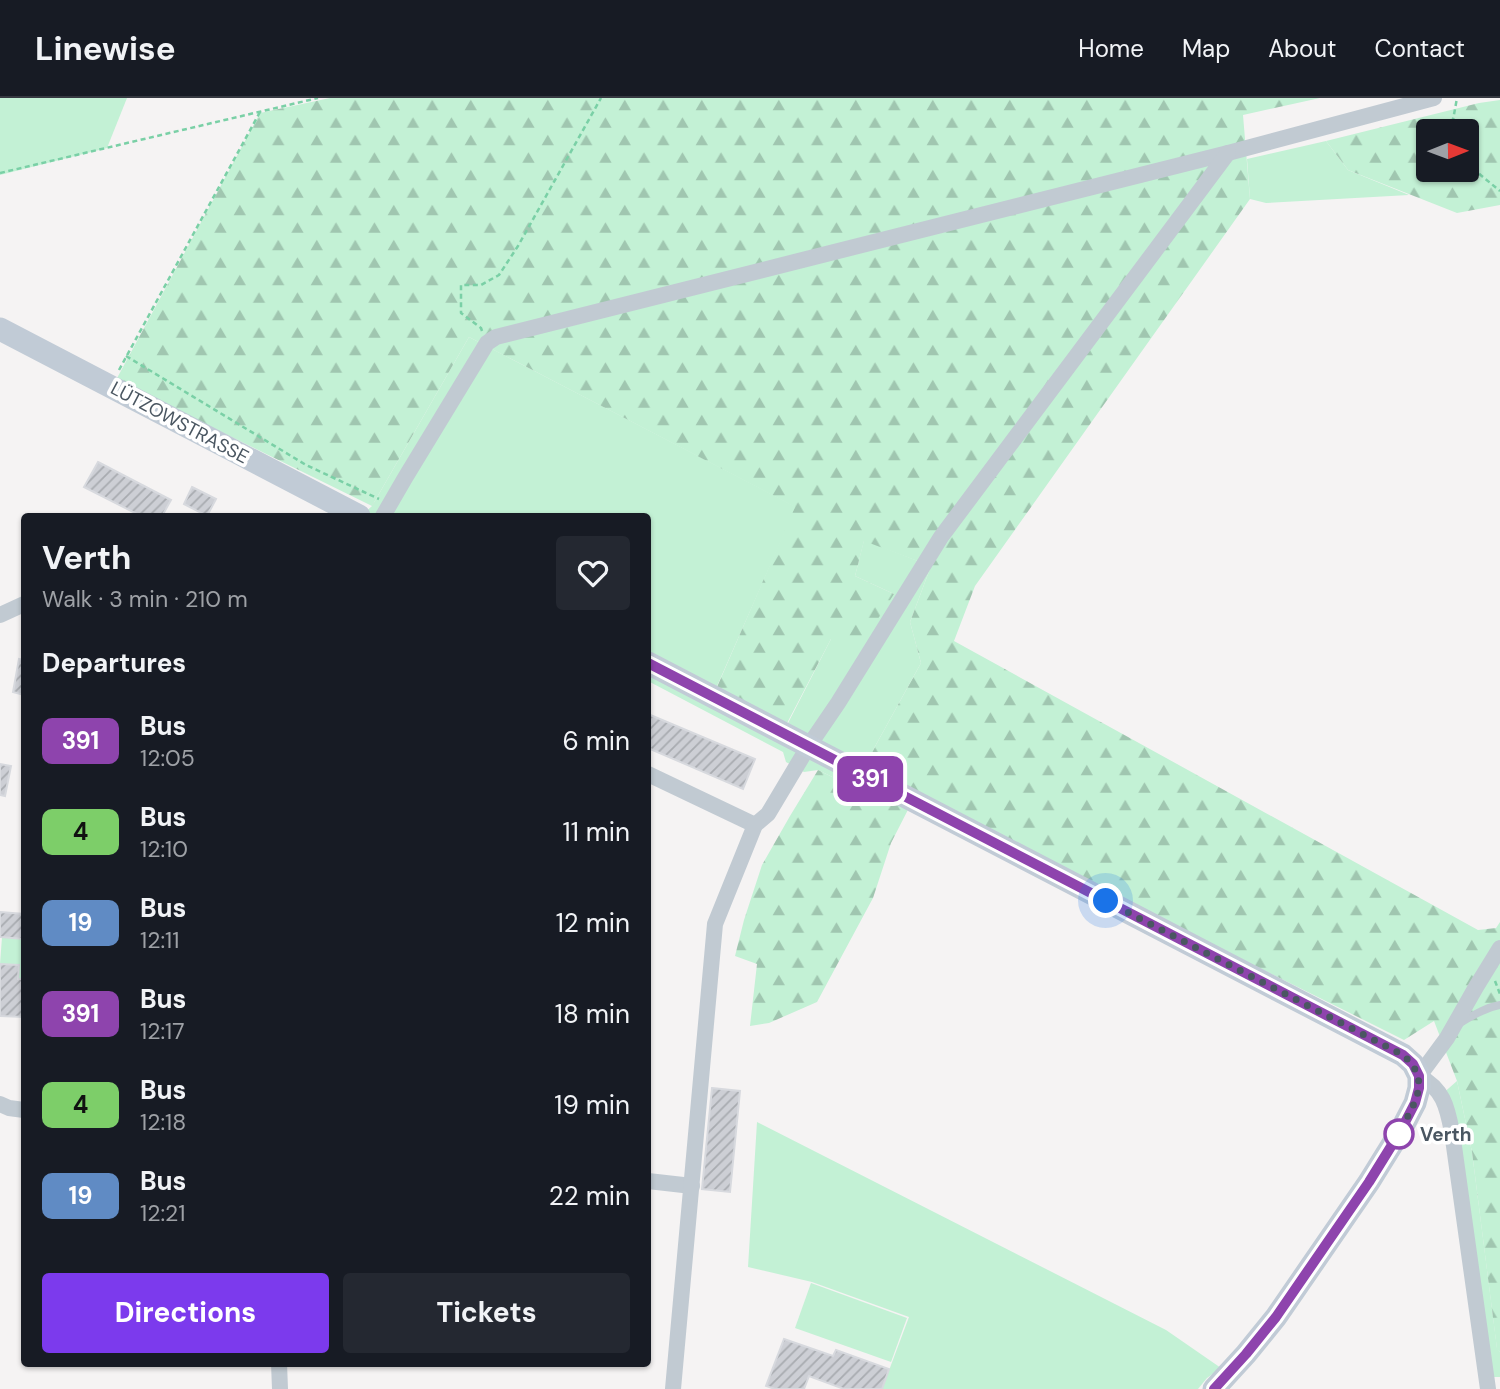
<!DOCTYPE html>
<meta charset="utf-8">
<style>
body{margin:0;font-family:"DM Sans",sans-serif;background:#242831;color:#f1f3f6;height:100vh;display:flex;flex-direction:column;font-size:26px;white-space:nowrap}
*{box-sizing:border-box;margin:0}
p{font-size:23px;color:#9ea1a6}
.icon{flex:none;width:38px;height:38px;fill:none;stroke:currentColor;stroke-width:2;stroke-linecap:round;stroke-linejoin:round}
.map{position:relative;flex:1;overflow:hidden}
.sheet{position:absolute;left:21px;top:415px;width:630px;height:854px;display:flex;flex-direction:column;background:#171b24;border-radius:7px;box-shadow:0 2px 5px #0004}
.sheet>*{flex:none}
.badge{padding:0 14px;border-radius:10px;font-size:24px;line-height:46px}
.needle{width:46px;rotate:89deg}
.buttons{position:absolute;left:1416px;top:21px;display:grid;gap:14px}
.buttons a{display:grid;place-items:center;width:63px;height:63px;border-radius:7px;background:#171b24;box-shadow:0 2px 5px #0004;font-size:35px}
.you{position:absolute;width:35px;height:35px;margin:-18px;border:5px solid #fff;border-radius:50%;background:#1a73e8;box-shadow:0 0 0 10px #1a73e833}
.map>.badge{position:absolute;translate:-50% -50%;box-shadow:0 0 0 4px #fff}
h2{padding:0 21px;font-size:26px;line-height:63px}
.round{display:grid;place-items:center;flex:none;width:74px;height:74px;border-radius:7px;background:#242831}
.headline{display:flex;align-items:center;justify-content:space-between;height:119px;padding:0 21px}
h1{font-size:33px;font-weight:700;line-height:52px}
.cta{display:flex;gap:14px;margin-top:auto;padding:14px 21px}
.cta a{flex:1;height:80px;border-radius:7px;background:#7c3aed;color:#fff;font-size:28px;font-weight:700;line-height:80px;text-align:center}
.cta a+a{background:#242831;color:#f1f3f6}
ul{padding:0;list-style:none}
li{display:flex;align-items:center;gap:21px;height:91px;padding:0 21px}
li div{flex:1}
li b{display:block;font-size:26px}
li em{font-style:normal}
li .badge{min-width:77px;font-weight:700;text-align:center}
header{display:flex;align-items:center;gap:42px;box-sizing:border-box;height:98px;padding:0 35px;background:#171b24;border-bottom:2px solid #363941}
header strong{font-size:33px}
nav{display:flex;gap:38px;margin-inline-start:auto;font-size:24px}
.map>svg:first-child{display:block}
</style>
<header>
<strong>Linewise</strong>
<nav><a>Home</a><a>Map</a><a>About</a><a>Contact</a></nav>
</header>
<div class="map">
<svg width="1500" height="1291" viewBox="0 0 1500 1291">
<defs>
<pattern id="forest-firs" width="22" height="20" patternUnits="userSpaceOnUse" patternTransform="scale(1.75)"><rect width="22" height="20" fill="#c3f1d5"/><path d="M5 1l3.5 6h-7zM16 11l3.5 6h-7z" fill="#a0c6b0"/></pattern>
<pattern id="building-hatch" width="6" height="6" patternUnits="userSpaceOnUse" patternTransform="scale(1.75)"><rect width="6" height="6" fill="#cdcfd5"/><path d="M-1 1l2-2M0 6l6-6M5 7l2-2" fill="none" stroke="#a8abb0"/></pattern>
</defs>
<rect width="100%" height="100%" fill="#f5f3f3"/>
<g fill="#c3f1d5">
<path d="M0,0H127L107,50L0,77Z"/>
<path d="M1326,43L1348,72L1409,97L1266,105L1250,101L1247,61Z"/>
<path d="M469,239L796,409L714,595L785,631L831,541L894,496L855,478L864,442L931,468L910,524L921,565L867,663L863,687L853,689L818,672L804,674L786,664L783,654L648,583V418H361L372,408Z"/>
<path d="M2,839L24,841V895V882L18,881L19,867L0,866Z"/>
<path d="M1457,983L1472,1054L1497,1250L1500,1254V1279H1486L1441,997Z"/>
<path d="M757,1024L1166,1232L1221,1270L1207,1280L1198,1291H882L909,1219L812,1184L748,1169Z"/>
<path d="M811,1185L907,1220L891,1264L795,1230Z"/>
</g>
<g fill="url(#forest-firs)" fill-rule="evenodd">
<path d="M330,0H1320L1243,17L1250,101L975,488L954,543L1478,832L1496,830L1500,824V1254L1497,1251L1472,1054L1457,983L1434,923L1404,942L915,698L891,745L873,800L817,904L769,925L750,928L757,866L735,858L744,822L762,767L790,718L818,672L853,689L863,687L867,663L921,565L910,524L931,468L864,443L855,478L894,496L863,544L831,541L784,631L714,596L795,409L469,239L372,408L116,282L260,15Z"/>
<path d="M1500,2V107L1457,115L1348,72L1326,43L1479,5ZM1466,33V72H1428V33Z"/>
</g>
<g fill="url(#building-hatch)" stroke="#d7d9de" stroke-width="2">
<path d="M98,364L171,402L162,418H141L84,389Z"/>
<path d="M192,389L216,401L207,418L184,406Z"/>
<path d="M19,561L24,562V597L13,594Z"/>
<path d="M648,616L755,661L743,691L648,650Z"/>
<path d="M0,666L11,668L5,698L0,697Z"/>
<path d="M0,814L24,816V841L0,839Z"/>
<path d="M0,866L19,867L18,881H24V919L0,918Z"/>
<path d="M712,990L740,993L730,1094L702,1091Z"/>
<path d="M784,1241L833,1258L836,1252L889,1271L882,1291H844L809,1278L804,1291H775L766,1288Z"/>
</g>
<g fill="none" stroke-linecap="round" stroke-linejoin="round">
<g stroke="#7ad0a6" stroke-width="2.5" stroke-dasharray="5 3.5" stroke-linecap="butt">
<path d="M1451,33L1457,0"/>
<path d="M1466,65L1500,93"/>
<path d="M0,75L318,0"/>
<path d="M482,233L481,230L461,215V187H481L499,177L518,148L601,0"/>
<path d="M126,258L306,367L379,401"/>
<path d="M119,272L260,14"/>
<path d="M1495,883L1500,896"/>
</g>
<path stroke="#c1cad2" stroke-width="8" d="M1458,926C1472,918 1484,910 1500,907"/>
<g stroke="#c1cad2" stroke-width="16">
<path d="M383,418L405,380L487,245L496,239L1228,55L1434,0"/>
<path d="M0,517L24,506"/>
<path d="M648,676L755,727"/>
<path d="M0,1006L9,1010L24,1012"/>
<path d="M648,1083L692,1088"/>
<path d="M279,1265L280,1291"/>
<path d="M673,1291L715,826L755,727L768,716L808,649L838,605L941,439L1228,55"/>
<path d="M1488,1291L1452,1034C1447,1008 1443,991 1419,978L1447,940L1476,889L1500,850"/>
</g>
<g stroke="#c1cbd6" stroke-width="23">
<path d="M0,231L359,418"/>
<path d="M648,565L1403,957L1413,966L1419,978V990L1415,1005L1400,1034L1369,1084L1276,1219L1246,1256L1214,1291"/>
</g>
</g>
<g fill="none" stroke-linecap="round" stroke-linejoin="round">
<g stroke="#fff" stroke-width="16">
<path id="line" d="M648,565L1403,957L1413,966L1419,978V990L1415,1005L1400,1034L1369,1084L1276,1219L1246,1256L1214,1291"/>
</g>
<use href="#line" stroke="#8e44ad" stroke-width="10"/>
<path stroke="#4a5661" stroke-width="7" stroke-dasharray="0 12.6" d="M1106,803L1403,957C1434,984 1412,1007 1399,1036"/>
</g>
<circle fill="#fff" stroke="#8e44ad" stroke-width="3.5" cx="1399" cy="1036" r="14"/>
<g text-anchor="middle" stroke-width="7" stroke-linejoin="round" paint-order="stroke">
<g font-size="19" fill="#4a5661" stroke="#fff">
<text transform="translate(180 324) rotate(28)" y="7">LÜTZOWSTRASSE</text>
</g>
<g font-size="19" font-weight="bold" fill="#4a5661" stroke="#fff" text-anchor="start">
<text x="1420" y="1043">Verth</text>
</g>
</g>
</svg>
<div class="buttons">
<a><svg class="needle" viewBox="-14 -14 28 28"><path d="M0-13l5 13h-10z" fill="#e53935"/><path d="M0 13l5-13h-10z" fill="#9ea1a6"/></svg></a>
</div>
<div class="you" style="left:1106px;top:803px"></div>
<b class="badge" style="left:870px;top:681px;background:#8e44ad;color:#fff">391</b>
<section class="sheet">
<div class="headline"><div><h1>Verth</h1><p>Walk · 3 min · 210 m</p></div><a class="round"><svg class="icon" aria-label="heart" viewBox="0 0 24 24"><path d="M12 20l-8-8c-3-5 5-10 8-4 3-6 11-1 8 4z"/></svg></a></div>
<h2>Departures</h2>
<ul>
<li><span class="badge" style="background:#8e44ad;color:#fff">391</span><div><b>Bus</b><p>12:05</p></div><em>6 min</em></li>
<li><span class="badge" style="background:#7dce69;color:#111">4</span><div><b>Bus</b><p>12:10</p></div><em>11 min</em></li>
<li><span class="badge" style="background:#608bc4;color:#fff">19</span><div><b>Bus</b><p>12:11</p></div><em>12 min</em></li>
<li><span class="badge" style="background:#8e44ad;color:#fff">391</span><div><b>Bus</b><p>12:17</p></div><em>18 min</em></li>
<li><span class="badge" style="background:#7dce69;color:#111">4</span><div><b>Bus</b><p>12:18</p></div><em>19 min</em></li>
<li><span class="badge" style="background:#608bc4;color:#fff">19</span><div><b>Bus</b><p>12:21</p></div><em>22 min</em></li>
</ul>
<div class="cta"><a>Directions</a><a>Tickets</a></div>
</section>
</div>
